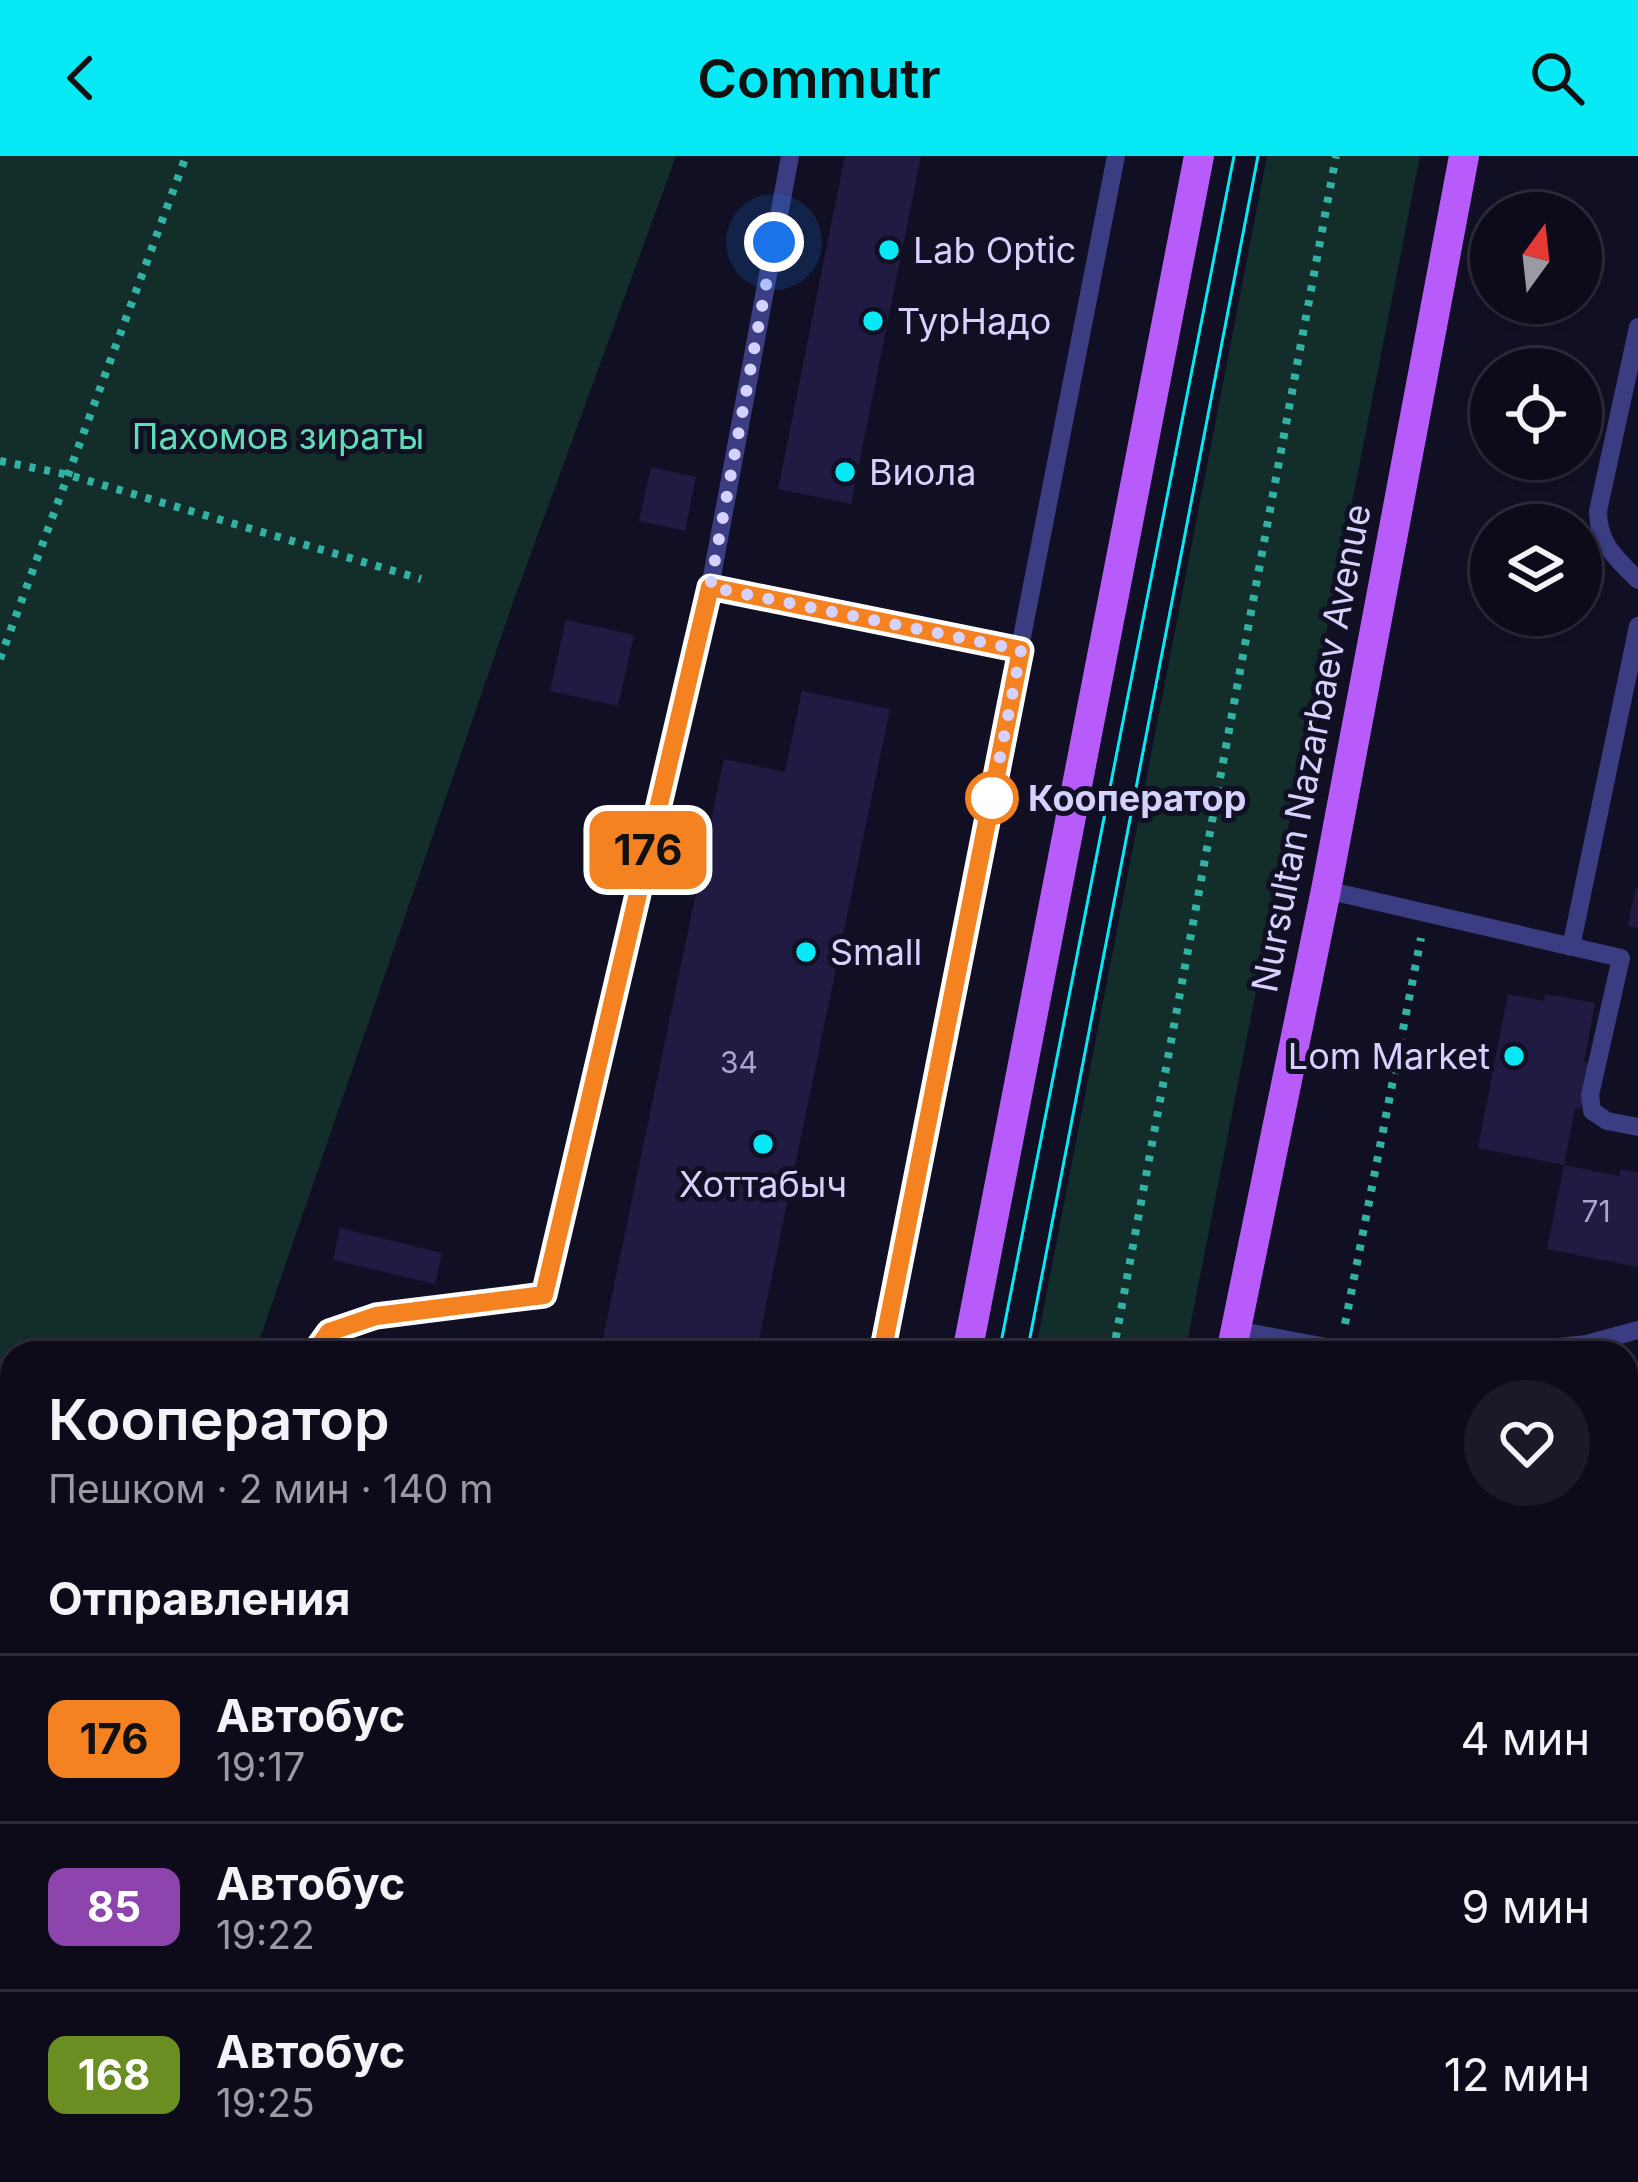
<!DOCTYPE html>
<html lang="ru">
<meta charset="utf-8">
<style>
body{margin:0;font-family:Inter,sans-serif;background:#1b1927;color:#f1f3f6;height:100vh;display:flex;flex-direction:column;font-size:45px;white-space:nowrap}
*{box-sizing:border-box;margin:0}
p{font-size:39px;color:#9a9ba2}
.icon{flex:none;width:66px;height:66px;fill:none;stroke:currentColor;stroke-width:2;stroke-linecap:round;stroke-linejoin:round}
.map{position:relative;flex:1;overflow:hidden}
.drawer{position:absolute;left:0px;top:1185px;width:1638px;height:843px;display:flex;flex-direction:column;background:#0d0b1a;border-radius:36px 36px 0 0;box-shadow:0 3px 9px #0004,0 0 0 3px #2d2b39}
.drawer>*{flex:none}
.badge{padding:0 24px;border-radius:18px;font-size:42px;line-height:78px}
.needle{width:78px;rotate:15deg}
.fabs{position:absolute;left:1470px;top:36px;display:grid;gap:24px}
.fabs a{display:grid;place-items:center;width:132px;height:132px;border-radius:50%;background:#0d0b1a;box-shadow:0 3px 9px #0004,0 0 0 3px #2d2b39;font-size:60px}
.you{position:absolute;width:60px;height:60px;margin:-30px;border:9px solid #fff;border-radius:50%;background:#1a73e8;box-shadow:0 0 0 18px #1a73e833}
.map>.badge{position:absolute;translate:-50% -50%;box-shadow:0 0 0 6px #fff}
h2{padding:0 48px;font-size:45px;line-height:108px}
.round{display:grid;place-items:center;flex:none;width:126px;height:126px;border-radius:63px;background:#1b1927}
.head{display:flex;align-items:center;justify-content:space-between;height:204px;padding:0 48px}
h1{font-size:57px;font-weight:600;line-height:90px}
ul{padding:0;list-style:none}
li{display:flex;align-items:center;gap:36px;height:168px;padding:0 48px;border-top:3px solid #2d2b39}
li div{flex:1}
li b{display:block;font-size:45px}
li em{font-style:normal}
li .badge{min-width:132px;font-weight:700;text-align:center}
header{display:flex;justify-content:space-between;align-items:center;height:156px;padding:0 48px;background:#07e9f5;color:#111;font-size:54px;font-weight:600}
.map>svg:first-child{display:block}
</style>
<header><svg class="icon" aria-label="back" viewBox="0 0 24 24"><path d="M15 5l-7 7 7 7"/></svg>Commutr<svg class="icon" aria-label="search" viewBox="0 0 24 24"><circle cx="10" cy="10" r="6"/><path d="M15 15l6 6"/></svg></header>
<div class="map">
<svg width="1638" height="2026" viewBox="0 0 1638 2026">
<rect width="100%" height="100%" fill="#110f23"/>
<g fill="#122d2a">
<path d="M0,0H676L511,452L255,1197H12V1338L0,1341Z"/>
<path d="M1267,0H1420L1185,1197H1035Z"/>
<path d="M876,2016H1025L1023,2026H874Z"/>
</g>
<g fill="#211b43">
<path d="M845,0H921L851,348L778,333Z"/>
<path d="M651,311L696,321L685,375L639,365Z"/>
<path d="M566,464L634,479L618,550L550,535Z"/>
<path d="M802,535L890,553L756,1197H600L724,603L785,616Z"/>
<path d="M1636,731L1638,732V772L1628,770Z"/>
<path d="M1508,838L1544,845L1545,838L1595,847L1584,906L1590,907L1581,953L1575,952L1564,1009L1478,992Z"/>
<path d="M1564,1009L1619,1020L1621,1013L1638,1017V1111L1547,1093Z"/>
<path d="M340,1072L442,1097L435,1128L333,1104Z"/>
<path d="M0,1956L12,1959V2016H293L328,2023L330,2016H601L599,2026H0Z"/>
<path d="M1410,2016H1471L1469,2026H1449Z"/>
</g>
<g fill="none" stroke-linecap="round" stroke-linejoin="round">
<g stroke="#32b2a3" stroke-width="8" stroke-dasharray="6 9" stroke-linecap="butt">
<path d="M0,305L69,319L421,423"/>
<path d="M0,503L186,0"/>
<path d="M1345,1168L1421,782"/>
<path d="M1113,1197L1336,0"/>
<path d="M949,2026L951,2016"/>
</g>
<g stroke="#3b3c81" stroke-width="18">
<path d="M1638,171L1598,355C1598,388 1616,402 1638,424"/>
<path d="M710,431L1021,494"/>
<path d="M1326,734L1621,802L1590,939L1592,955L1607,965L1638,971"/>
<path d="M1571,791L1638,470"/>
<path d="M1236,1174L1358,1197"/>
<path d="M315,1197L329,1176L376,1160L545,1139L710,431L790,0"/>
<path d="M882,1197L1116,0"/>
<path d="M1500,1197L1587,1188L1638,1174"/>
<path d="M0,1357L12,1359"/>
<path d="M1626,1454L1638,1407"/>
<path d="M1626,1562L1638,1565"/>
<path d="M0,1844L12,1847"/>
<path d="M715,2026L717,2016"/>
<path d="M1143,2026L1171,2016"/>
<path d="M1499,2026L1502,2016"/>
</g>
<g stroke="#b75cfa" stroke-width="30">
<path d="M967,1197L1199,0"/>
<path d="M1231,1197L1326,734L1464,0"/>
<path d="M803,2026L805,2016"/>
<path d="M1070,2026L1072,2016"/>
</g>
<g stroke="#07e9f5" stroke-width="3">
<path d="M999,1197L1234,0"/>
<path d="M1027,1197L1258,0"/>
<path d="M839,2026L840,2016"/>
<path d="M867,2026L869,2016"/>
</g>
</g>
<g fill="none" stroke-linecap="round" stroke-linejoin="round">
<g stroke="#fff" stroke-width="27">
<path id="line" d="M314,1197L329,1176L376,1160L544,1139L710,431L1021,494L882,1197"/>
</g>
<use href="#line" stroke="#f58220" stroke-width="18"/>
<path stroke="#d5d2fe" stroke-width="12" stroke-dasharray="0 21.6" d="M774,86L710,431L1021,494L992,642"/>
</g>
<g fill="#07e9f5" stroke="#110f23" stroke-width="4.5">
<circle cx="889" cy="94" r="12"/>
<circle cx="873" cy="165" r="12"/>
<circle cx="845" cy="316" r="12"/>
<circle cx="806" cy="796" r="12"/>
<circle cx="1514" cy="900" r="12"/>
<circle cx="763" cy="988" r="12"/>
</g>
<circle fill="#fff" stroke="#f58220" stroke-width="6" cx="992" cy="642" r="24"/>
<g text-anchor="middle" stroke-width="10" stroke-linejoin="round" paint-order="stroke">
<g font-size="30" fill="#a8a4cf">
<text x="739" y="917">34</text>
<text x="1596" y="1066">71</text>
</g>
<g font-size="36" fill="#d5d2fe" stroke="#110f23" text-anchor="start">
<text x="913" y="107">Lab Optic</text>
<text x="897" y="178">ТурНадо</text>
<text x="869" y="329">Виола</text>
<text x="830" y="809">Small</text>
<text x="1490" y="913" text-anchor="end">Lom Market</text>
<text x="763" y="1041" text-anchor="middle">Хоттабыч</text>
</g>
<g font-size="36" fill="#60dcb6" stroke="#110f23">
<text x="278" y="293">Пахомов зираты</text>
</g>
<g font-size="36" fill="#d5d2fe" stroke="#110f23">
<text transform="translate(1311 592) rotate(-79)" y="13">Nursultan Nazarbaev Avenue</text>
</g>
<g font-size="36" font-weight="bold" fill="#d5d2fe" stroke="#110f23" text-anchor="start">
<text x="1028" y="655">Кооператор</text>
</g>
</g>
</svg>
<div class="fabs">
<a><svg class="needle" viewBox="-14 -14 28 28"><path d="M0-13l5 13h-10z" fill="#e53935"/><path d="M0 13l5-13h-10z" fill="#9a9ba2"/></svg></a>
<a><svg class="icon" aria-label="locate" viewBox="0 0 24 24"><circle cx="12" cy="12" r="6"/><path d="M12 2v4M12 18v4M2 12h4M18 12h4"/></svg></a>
<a><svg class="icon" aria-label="layers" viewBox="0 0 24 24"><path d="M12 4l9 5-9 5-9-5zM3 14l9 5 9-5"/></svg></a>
</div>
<div class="you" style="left:774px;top:86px"></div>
<b class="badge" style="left:648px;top:694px;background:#f58220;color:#111">176</b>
<section class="drawer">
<div class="head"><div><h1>Кооператор</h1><p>Пешком · 2 мин · 140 m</p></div><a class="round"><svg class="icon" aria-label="heart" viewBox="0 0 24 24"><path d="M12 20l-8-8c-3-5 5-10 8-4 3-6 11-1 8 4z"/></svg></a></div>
<h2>Отправления</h2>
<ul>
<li><span class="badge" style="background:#f58220;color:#111">176</span><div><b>Автобус</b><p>19:17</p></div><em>4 мин</em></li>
<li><span class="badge" style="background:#8e44ad;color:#fff">85</span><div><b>Автобус</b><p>19:22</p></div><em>9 мин</em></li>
<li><span class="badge" style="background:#6b8e23;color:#fff">168</span><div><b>Автобус</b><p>19:25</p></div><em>12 мин</em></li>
</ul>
</section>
</div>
